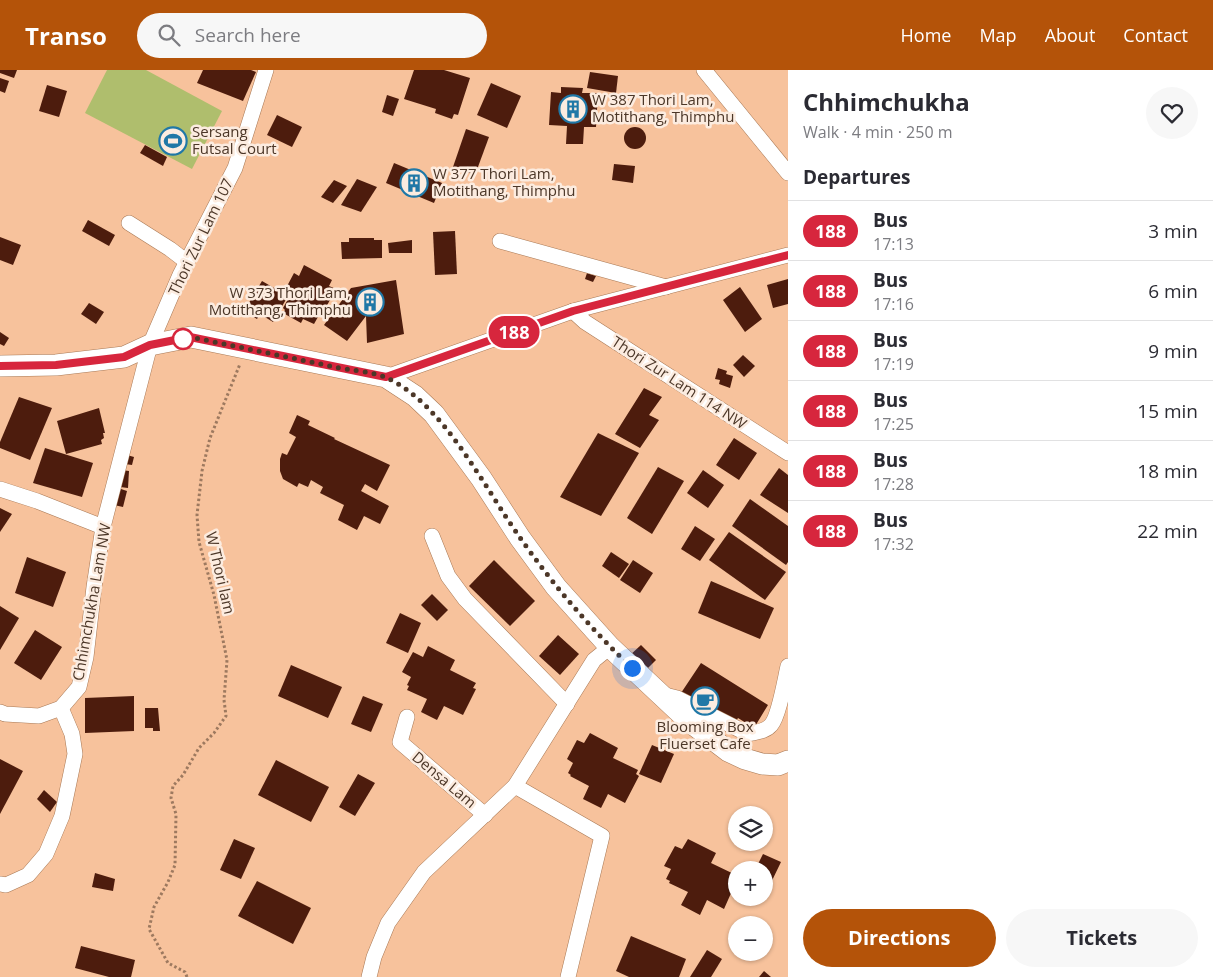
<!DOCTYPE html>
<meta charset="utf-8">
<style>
body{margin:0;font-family:"Open Sans",sans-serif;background:#f7f7f7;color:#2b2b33;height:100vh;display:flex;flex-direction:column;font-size:19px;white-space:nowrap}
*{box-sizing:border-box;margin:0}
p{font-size:16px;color:#7c7c81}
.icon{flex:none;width:28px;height:28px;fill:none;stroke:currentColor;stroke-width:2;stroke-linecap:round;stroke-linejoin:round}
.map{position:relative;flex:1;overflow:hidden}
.sheet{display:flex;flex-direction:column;background:#fff;width:425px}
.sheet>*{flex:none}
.badge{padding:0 10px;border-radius:16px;font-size:18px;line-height:32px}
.tools{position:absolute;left:728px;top:736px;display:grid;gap:10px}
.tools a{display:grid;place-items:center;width:45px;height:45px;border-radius:50%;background:#fff;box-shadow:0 1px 4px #0004;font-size:25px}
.you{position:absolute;width:25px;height:25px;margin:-12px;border:4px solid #fff;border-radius:50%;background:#1a73e8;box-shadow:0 0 0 8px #1a73e833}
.map>.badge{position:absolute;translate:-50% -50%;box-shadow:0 0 0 2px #fff}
h2{padding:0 15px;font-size:19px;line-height:45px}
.round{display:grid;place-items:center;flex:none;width:52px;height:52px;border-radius:26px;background:#f7f7f7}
.headline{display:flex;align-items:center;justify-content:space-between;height:85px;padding:0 15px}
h1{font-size:24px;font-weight:700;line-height:38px}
.cta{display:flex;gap:10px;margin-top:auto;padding:10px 15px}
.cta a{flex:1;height:58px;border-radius:30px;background:#b45309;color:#fff;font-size:20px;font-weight:700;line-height:58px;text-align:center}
.cta a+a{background:#f7f7f7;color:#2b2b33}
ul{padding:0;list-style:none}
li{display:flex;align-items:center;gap:15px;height:60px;padding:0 15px;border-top:1px solid #e1e1e2}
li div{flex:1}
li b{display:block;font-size:19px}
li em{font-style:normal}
li .badge{min-width:55px;font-weight:700;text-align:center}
header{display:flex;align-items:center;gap:30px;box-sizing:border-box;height:70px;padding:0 25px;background:#b45309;color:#fff}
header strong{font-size:24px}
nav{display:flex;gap:28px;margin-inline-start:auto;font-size:18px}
.search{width:350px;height:45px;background:#f7f7f7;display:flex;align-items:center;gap:12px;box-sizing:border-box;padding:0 18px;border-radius:28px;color:#7c7c81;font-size:19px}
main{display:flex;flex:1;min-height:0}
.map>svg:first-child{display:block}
</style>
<header>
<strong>Transo</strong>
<div class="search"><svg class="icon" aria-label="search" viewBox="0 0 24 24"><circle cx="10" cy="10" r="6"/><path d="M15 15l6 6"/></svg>Search here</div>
<nav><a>Home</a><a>Map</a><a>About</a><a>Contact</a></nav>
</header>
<main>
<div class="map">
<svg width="788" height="907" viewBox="0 0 788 907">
<rect width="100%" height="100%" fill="#f7c29c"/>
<path fill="#afbe6d" d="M107,0H146L222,41L192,99L85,43Z"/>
<g fill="#4d1c0d">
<path d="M0,0H17L14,8L0,3Z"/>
<path d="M203,0H251L256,2L243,31L197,13Z"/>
<path d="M414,0H444L470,8L458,45L454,44L452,49L435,43L436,39L404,29Z"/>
<path d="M590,2L618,6L616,23L587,18Z"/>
<path d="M0,8L9,11L5,23L0,21Z"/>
<path d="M491,13L521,26L507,58L477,45Z"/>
<path d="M47,15L67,21L59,47L39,41Z"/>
<path d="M561,17L583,18L582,23H598L596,57H584L583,74H566L567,56L549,55L551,22L561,23Z"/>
<path d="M387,25L399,29L393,46L382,42Z"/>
<path d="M277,45L302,57L292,77L267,65Z"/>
<circle cx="635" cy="68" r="11"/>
<path d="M466,59L489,67L475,105L453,97Z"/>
<path d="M145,75L167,87L163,96L140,83Z"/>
<path d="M394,93L442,113L434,133L386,113Z"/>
<path d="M614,94L635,96L633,113L612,110Z"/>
<path d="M357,109L377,117L361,142L341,135Z"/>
<path d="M334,110L347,116L333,133L321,127Z"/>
<path d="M88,150L115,165L109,176L82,161Z"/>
<path d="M455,161L457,204L435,205L433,162Z"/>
<path d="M0,167L21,175L13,195L0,190Z"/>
<path d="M349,168H374V170H382V188L342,189L341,172H349Z"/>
<path d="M412,170V183H389L388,173Z"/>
<path d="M304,195L332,210L329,216L336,219L325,239L323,238L314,254L303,249L301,253L283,243L285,240L283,238L291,224L285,220L294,203L299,206Z"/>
<path d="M587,203L596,206L593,212L585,209Z"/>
<path d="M788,209V234L773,238L767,215Z"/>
<path d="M396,210L404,264L367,273L366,246L347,271L324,255L351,218Z"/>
<path d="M262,211L288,226L273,252L260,244L257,249L244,241Z"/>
<path d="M740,217L762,249L745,262L723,230Z"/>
<path d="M89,233L104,242L96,254L81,244Z"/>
<path d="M0,262L9,268L4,276L0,274Z"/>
<path d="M743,285L755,296L744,307L733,295Z"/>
<path d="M718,298L727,301L726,304L733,306L730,318L719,314L720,310L715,309Z"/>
<path d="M644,318L662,327L649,345L659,350L640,378L615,364Z"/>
<path d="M19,327L52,338L30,390L0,378V372Z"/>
<path d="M99,338L105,363H103L104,368L101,370L102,374L66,384L57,351Z"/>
<path d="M297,345L310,351L308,355L335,368L334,369L390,395L377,421L365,414L361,421L389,436L380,454L364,446L357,460L338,450L344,435L320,423L323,417L311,410L308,417L299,413L297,417L283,409L280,401V389L282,383L287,385L296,367L289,363Z"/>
<path d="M598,363L639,383L601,446L560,427Z"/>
<path d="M734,368L757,383L739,410L716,395Z"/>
<path d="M45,378L93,393L82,427L33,413Z"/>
<path d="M127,385L134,387L132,395L125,394Z"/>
<path d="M658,397L684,411L652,464L627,448Z"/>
<path d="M779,398L788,405V443L760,425Z"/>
<path d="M122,400L129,401L128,418L120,417Z"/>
<path d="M703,400L724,415L708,438L687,423Z"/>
<path d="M118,418L127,421L123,437L114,435Z"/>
<path d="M750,429L788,456V492L786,495L732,456Z"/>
<path d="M0,438L12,444L0,462Z"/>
<path d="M695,456L715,469L700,491L681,479Z"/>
<path d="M729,462L786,502L765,530L709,490Z"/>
<path d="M611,482L629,494L619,508L602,496Z"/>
<path d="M27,487L66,502L53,537L15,523Z"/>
<path d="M494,490L535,531L510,556L469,516Z"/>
<path d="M633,490L653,503L640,523L620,510Z"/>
<path d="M711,511L774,538L760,569L698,543Z"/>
<path d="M432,524L448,540L437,551L421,535Z"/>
<path d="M0,536L19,548L0,580Z"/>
<path d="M400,543L421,553L408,583L386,573Z"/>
<path d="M35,560L62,577L41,610L14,593Z"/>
<path d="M558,565L579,584L560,605L539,586Z"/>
<path d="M641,575L656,590L645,601L629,586Z"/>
<path d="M428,576L455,590L450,600L476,613L473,618L476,619L463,645L444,636L437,650L421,642L427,629L407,620L409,616L407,615L411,607L402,602L413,582L423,587Z"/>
<path d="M701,593L768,635L754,658L738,648L733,656L681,623Z"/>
<path d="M291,595L342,617L328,648L278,626Z"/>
<path d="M134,626V661L85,663V628Z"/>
<path d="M363,626L383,634L371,662L351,654Z"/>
<path d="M145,638H158L160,661H153V658H145Z"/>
<path d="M590,663L618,678L613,688L638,700L636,704L639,706L625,733L608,724L601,738L583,729L589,716L570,706L571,705L568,703L573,693L567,689L577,670L584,673Z"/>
<path d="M652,675L674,684L661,713L639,704Z"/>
<path d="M0,689L23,701L0,744Z"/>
<path d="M276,690L329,717L311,752L258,725Z"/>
<path d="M358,704L375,713L355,746L339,737Z"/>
<path d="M44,720L57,732L50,742L37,729Z"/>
<path d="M234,769L255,778L241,809L220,800Z"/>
<path d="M688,769L716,783L711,793L736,805L734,810L736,812L724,839L707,830L700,845L681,835L688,822L669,813L670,811L666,809L671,799L664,796L675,776L682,779Z"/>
<path d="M763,784L781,792L765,825L764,824V800H755Z"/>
<path d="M95,803L115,809L113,821L92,817Z"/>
<path d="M257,811L311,838L293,874L238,846Z"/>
<path d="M631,866L686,889L679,907H629L616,901Z"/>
<path d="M81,876L135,890L131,907H109L75,898Z"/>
<path d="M707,880L722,889L711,907H690Z"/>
<path d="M764,901L771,907H759Z"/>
</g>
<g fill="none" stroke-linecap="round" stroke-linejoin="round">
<g stroke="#a97955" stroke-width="16">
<g id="street">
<path d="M704,0L788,103"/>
<path d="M129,153L170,179L187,192"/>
<path d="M500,171L666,217"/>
<path d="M573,241L585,252L788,383"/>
<path d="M386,307L573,241L788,185"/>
<path d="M0,419L37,431L103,457"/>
<path d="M432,466L448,506L465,529L567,634"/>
<path d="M665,625L677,628L748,664C756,662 765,662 771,655C779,646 785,609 788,596"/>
<path d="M0,642L5,644L39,646L61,638L79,617L86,587L94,517L103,457L150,275L180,205L235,98L266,0"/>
<path d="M407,647L400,672L485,745"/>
<path d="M515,716L602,766L568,907"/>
<path d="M0,814L6,815L28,805L46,784L62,746L75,684L72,664L61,638"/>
<path d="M369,907L374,887L388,853L424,802L515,716L594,590L610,577"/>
</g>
</g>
<g stroke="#a97955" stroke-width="22">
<path id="secondary" d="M0,296L56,295L124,287L150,275L191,267L386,307L415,326L434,344L481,408L520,468L556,517L610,577L690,652L728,681L745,689L762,694L778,695L788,691"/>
</g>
<path stroke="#9d795f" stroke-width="3" stroke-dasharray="2.5 2.5" stroke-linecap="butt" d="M187,907L185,902L168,893L149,859L154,837L168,812L175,795L176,744L171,728L173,716L183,705L199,678L214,663L226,646L224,630L227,590L214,525L199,472L197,445L202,401L210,368L240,294"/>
<use href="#street" stroke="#fff" stroke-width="15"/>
<use href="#secondary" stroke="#fff" stroke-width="21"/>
</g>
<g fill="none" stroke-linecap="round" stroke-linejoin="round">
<g stroke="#fff" stroke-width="11">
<path id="line" d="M0,296L56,295L124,287L150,275L190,267L386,307L573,241L788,185"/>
</g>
<use href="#line" stroke="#d7263d" stroke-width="8"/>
<path stroke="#4c3728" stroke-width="5" stroke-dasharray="0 9" d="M183,269L177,270L190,267C239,277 287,287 335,297C349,300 375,302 387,308C444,334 485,419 521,469C554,516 590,558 632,598"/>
</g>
<defs>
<g id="building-ring" transform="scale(1.4375)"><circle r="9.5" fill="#fcece0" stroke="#2078a7" stroke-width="1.5"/><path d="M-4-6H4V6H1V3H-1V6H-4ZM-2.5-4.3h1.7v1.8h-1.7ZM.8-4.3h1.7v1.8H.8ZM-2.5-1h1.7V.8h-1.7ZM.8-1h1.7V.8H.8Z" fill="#2078a7"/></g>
<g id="stadium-ring" transform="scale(1.4375)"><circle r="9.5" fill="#fcece0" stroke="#2078a7" stroke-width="1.5"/><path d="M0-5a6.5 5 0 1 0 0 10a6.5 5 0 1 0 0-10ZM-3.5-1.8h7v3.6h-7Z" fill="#2078a7"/></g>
<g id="cafe-ring" transform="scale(1.4375)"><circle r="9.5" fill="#fcece0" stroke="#2078a7" stroke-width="1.5"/><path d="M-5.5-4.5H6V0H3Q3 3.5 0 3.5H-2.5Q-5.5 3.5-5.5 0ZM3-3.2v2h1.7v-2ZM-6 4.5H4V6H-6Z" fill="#2078a7"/></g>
</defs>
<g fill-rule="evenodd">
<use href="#building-ring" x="573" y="39"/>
<use href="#stadium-ring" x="173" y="71"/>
<use href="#building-ring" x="414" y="113"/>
<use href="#building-ring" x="370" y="232"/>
<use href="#cafe-ring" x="705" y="631"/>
</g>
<circle fill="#fff" stroke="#d7263d" stroke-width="2.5" cx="183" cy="269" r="10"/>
<g text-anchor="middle" stroke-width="5" stroke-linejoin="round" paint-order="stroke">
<g font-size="15" fill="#4c3728" stroke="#fcece0" text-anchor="start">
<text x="592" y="35">W 387 Thori Lam,<tspan x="592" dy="17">Motithang, Thimphu</tspan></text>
<text x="192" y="67">Sersang<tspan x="192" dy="17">Futsal Court</tspan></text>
<text x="433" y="109">W 377 Thori Lam,<tspan x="433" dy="17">Motithang, Thimphu</tspan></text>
<text x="351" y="228" text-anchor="end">W 373 Thori Lam,<tspan x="351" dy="17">Motithang, Thimphu</tspan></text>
<text x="705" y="662" text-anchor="middle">Blooming Box<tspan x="705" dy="17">Fluerset Cafe</tspan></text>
</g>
<g font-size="15" fill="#4c3728" stroke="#fcece0">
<text transform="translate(201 167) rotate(-64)" y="5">Thori Zur Lam 107</text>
<text transform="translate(679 313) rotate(33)" y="5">Thori Zur Lam 114 NW</text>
<text transform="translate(220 503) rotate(77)" y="5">W Thori lam</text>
<text transform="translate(92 532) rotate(-80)" y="5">Chhimchukha Lam NW</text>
<text transform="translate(444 710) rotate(40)" y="5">Densa Lam</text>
</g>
</g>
</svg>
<div class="tools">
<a><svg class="icon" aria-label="layers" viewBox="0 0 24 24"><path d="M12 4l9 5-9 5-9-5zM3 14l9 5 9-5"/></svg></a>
<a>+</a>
<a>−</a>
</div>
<div class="you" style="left:632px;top:598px"></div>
<b class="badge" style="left:514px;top:262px;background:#d7263d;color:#fff">188</b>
</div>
<section class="sheet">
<div class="headline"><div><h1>Chhimchukha</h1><p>Walk · 4 min · 250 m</p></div><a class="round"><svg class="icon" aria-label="heart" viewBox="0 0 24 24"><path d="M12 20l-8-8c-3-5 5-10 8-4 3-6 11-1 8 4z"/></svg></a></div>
<h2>Departures</h2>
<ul>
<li><span class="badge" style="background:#d7263d;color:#fff">188</span><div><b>Bus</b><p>17:13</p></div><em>3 min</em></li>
<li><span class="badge" style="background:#d7263d;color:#fff">188</span><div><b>Bus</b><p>17:16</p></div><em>6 min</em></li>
<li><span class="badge" style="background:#d7263d;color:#fff">188</span><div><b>Bus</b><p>17:19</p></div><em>9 min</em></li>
<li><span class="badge" style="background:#d7263d;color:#fff">188</span><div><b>Bus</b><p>17:25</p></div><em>15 min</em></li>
<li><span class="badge" style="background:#d7263d;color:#fff">188</span><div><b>Bus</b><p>17:28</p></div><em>18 min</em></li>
<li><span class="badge" style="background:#d7263d;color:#fff">188</span><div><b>Bus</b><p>17:32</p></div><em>22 min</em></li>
</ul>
<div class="cta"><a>Directions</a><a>Tickets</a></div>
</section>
</main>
